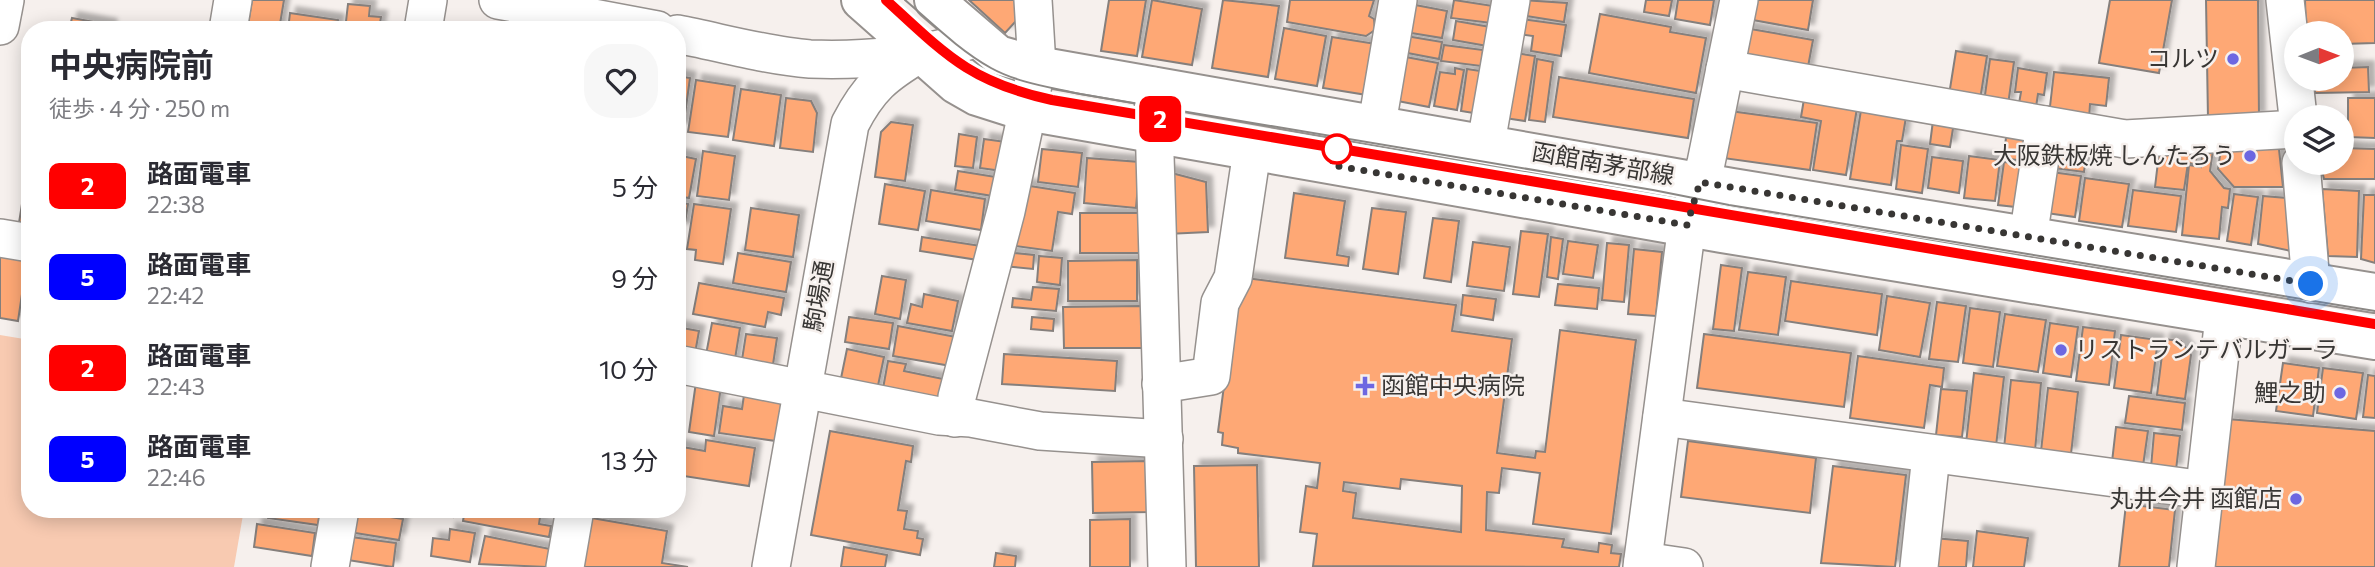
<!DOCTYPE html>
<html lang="ja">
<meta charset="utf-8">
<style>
body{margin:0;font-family:Commissioner,"Noto Sans JP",sans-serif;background:#f7f7f7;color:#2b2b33;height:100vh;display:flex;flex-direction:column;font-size:26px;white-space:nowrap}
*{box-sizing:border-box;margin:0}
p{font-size:23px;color:#7c7c81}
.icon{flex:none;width:38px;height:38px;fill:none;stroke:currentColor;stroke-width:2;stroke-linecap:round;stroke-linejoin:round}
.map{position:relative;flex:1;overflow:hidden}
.side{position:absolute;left:21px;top:21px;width:665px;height:497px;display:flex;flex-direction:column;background:#fff;border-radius:28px;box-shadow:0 4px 18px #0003}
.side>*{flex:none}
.badge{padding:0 14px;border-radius:10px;font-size:24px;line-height:46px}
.needle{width:46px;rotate:89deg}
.tools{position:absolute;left:2284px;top:21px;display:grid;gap:14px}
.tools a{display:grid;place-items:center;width:70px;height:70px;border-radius:50%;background:#fff;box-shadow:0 4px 18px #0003;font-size:35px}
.you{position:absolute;width:35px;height:35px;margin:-18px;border:5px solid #fff;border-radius:50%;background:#1a73e8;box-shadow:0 0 0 10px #1a73e833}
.map>.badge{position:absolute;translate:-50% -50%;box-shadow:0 0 0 4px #fff}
.round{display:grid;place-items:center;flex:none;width:74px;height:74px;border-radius:28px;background:#f7f7f7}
.summary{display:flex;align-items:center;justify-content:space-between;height:119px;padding:0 28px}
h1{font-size:33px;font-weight:700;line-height:52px}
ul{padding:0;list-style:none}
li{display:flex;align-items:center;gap:21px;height:91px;padding:0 28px}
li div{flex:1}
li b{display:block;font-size:26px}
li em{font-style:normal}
li .badge{min-width:77px;font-weight:700;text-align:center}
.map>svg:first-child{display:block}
</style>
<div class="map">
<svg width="2375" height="567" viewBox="0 0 2375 567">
<defs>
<filter id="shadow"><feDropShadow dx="6" dy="-6" stdDeviation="2" flood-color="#0004"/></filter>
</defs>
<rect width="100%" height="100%" fill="#f6f0ed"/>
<path fill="#f8cab1" d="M0,335L30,340V509H244L234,567H0Z"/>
<g fill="#fea875" stroke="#857f7c" stroke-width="2" fill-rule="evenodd" filter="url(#shadow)">
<path d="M252,0H284L279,30H247Z"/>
<path d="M969,0H1015L1016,21L1005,33Z"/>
<path d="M1109,0H1146L1137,56L1101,51Z"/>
<path d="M1152,0L1202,9L1192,65L1142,57Z"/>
<path d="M1223,0L1279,6L1268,77L1212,68Z"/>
<path d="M1290,0H1374L1369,16L1374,19L1375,30L1366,36L1287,22Z"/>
<path d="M1454,0L1493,6L1491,23L1451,18Z"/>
<path d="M1522,0L1567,3L1564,22L1520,15Z"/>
<path d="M1646,0H1672L1669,16L1644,12Z"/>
<path d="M1678,0H1714L1710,25L1675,19Z"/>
<path d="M1751,0H1813L1808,30L1747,19Z"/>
<path d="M2110,0H2172L2159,73L2099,63Z"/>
<path d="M2206,0H2258L2259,118L2208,119Z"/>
<path d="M2305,0H2375V43L2342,44V33H2306Z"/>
<path d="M348,4L370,6L369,16L381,17L379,30H345Z"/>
<path d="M1410,4L1447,11L1442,38L1405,32Z"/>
<path d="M290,13L338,20L337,30H288Z"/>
<path d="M1600,14L1671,27L1670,32L1706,38L1696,93L1589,73Z"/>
<path d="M72,18L111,25L110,30H69Z"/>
<path d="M1514,18L1566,25L1561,56L1531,51L1533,36L1511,33Z"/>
<path d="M1456,21L1496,28L1493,47L1453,40Z"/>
<path d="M1284,28L1326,36L1317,86L1275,79Z"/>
<path d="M1745,28L1813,40L1807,72L1738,59Z"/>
<path d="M1400,35L1442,42L1439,59L1397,51Z"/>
<path d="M1332,37L1376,44L1367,95L1323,88Z"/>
<path d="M1444,45L1483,50L1481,66L1441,61Z"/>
<path d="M1956,51L1987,56L1980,100L1949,95Z"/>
<path d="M1508,52L1535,56L1525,121L1498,117Z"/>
<path d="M1395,55L1438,63L1429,107L1387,99Z"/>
<path d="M1537,59L1553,62L1545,122L1529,120Z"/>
<path d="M1990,59L2014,62L2008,105L1984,102Z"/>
<path d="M2368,67L2369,92L2315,93L2314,79H2342V68Z"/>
<path d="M1455,68L1464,70L1457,110L1434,106L1440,72L1455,74Z"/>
<path d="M2018,68L2047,73L2044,95L2038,94L2036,107L2018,109L2021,92H2015Z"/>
<path d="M1467,69L1487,72L1480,114L1461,111Z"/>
<path d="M2054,72L2109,78L2106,106L2090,104L2089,119L2049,115Z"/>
<path d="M677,76L690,78L683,129L677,128Z"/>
<path d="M1559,77L1694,99L1688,138L1553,117Z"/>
<path d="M696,80L735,86L728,137L688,132Z"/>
<path d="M741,89L781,95L774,146L733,140Z"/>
<path d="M1805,93L1858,102L1846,175L1813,170L1821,121L1801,117Z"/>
<path d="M786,98L811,101L817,113L813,152L780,148Z"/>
<path d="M2348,98H2375V138L2348,137Z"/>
<path d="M1861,110L1906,117L1902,141H1897L1891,185L1850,179Z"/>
<path d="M1730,111L1817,123L1810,170L1723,158Z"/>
<path d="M1934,113L1955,116L1950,147L1930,144Z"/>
<path d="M891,122L913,125L905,181L875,177L881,132Z"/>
<path d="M2008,125L2035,129L2031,162L2003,158Z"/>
<path d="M959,134L977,137L973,168L955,166Z"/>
<path d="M2049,138L2088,143L2084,172L2045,167Z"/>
<path d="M984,139L1006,142L1002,171L980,168Z"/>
<path d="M2278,140L2283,187H2234L2218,169L2222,142Z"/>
<path d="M2198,141L2196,164L2188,163L2184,190L2155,187L2160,145Z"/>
<path d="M2203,142L2214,143L2210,171L2224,188L2230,189L2228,208L2222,207L2219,239L2182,235L2189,165L2201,167Z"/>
<path d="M1901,145L1928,149L1922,193L1896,189Z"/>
<path d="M2342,148L2375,149V179H2324L2320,163H2342Z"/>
<path d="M1042,149L1082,153L1078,187L1038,182Z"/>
<path d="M703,151L735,156L729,200L697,196Z"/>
<path d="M677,155L696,159L689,198L677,196Z"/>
<path d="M1969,156L2000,160L1995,201L1964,198Z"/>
<path d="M1932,157L1963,161L1959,193L1928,188Z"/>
<path d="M1087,158L1140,162L1136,208L1084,203Z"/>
<path d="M2004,162L2030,165L2024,208L1998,205Z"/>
<path d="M28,166L30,167V225L19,223Z"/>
<path d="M958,171L1002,178L999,197L955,190Z"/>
<path d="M1164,171L1206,182L1208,232L1167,234Z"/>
<path d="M2044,171L2081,176L2075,217L2039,212Z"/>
<path d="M2085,178L2129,184L2122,227L2079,221Z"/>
<path d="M885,184L925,191L918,230L879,224Z"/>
<path d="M1017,184L1075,193L1072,214L1058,212L1052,251L1008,245Z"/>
<path d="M2322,189L2359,191L2357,257L2328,256Z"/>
<path d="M931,190L985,199L981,230L926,221Z"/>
<path d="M2133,190L2181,196L2176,232L2128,226Z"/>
<path d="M1294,193L1345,201L1337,255L1349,257L1348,266L1285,258Z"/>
<path d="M2234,194L2258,197L2251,245L2227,241Z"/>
<path d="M2364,195H2375V263L2361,259Z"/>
<path d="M2263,196L2287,198L2291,251L2258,244Z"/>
<path d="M677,202L688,204L684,229L677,228Z"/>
<path d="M694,204L731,209L723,264L695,260L696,250L687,249Z"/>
<path d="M751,208L799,215L793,257L745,250Z"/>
<path d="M1372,208L1406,212L1398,274L1363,269Z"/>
<rect x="1080" y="213" width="64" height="40"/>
<path d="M1433,218L1459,221L1451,282L1424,278Z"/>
<path d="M1521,231L1548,234L1539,297L1513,294Z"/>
<path d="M922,237L981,246L978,260L920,251Z"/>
<path d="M1551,237L1563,239L1558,279L1547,277Z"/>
<path d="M1568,241L1598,245L1593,278L1563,274Z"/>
<path d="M1473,242L1510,247L1504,291L1467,286Z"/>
<path d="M1607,243L1629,245L1624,302L1602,300Z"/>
<path d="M1634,249L1662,252L1656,316L1628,314Z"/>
<path d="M0,250L28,254L18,321L0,318Z"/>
<path d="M1005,252L1034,255L1033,269L1003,266Z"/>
<path d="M738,253L791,262L786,292L733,283Z"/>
<path d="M1039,256L1062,258L1060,285L1037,282Z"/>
<path d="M1137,260V301H1068V261Z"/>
<path d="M1721,265L1742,268L1734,331L1713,329Z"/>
<path d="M30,270V317L24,316Z"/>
<path d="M1748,272L1786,277L1778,335L1739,330Z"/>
<path d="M882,276L906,280L900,319L875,314Z"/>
<path d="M1238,277L1456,305L1452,331L1512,339L1497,453L1535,458L1536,451L1545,452L1560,330L1636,340L1611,534L1533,524L1540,473L1502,468L1499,493L1487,492L1486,530L1564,539L1562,547L1598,552L1599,543L1612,545L1611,553L1621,554L1619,567L1313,566L1317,534L1300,532L1306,486L1317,488L1320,463L1238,453V448L1222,445L1223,433L1218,432ZM1401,479L1462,486L1461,532L1353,518L1356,493L1343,491L1344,482L1400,489Z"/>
<path d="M1791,281L1882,294L1877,335L1785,321Z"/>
<path d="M699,283L784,298L781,315L768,312L765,327L693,314Z"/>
<path d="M1558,284L1599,288L1597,309L1555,305Z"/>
<path d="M1033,287L1059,289L1056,311L1012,307L1013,298L1031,300Z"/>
<path d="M924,294L958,301L952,331L907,323L911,304L922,307Z"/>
<path d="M1463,295L1496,299L1493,320L1461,315Z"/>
<path d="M1887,296L1930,303L1920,357L1879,350Z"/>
<path d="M1937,302L1966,306L1958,362L1929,359Z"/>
<path d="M1141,306L1142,348H1064L1063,307Z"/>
<path d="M1970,308L2000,312L1993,367L1963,363Z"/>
<path d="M2005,314L2046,320L2038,372L1997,366Z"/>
<path d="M849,317L893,323L889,349L845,342Z"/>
<path d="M1032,317L1054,319L1053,331L1031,329Z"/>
<path d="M712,323L740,328L734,365L705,360Z"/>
<path d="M2050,323L2078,327L2071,377L2043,373Z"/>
<path d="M898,326L956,337L951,366L893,356Z"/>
<path d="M677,327L699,331L694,359L677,356Z"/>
<path d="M2083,327L2115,331L2109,385L2076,381Z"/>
<path d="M746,334L777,338L772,371L741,366Z"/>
<path d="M1704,334L1851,353L1844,407L1697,388Z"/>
<path d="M2121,335L2158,340L2151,393L2114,388Z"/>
<path d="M2164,339L2181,341L2191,355L2185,399L2157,395Z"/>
<path d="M847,349L884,357L876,395L839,388Z"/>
<path d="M1004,354L1117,361L1115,391L1002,384Z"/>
<path d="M1858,356L1944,368L1942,387L1930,385L1924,428L1850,418Z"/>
<path d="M888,361L906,364L904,371L948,380L942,407L882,394Z"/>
<path d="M2283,363L2319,368L2313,416L2276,411Z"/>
<path d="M2323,368L2363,373L2356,419L2317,413Z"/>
<path d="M1974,373L2004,377L1996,446L1966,443Z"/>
<path d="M2368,375L2375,376V418L2363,417Z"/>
<path d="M2011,380L2041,383L2035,451L2004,448Z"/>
<path d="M696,382L721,386L714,436L689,432Z"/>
<path d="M745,388L783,394L776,441L719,433L723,406L742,409Z"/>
<path d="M2048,388L2078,392L2071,454L2041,451Z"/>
<path d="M1941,389L1967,391L1962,437L1936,435Z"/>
<path d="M2129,396L2185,403L2182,430L2125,423Z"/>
<path d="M2227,419L2375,431V567H2210Z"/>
<path d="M2116,427L2148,431L2143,466L2112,462Z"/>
<path d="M830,431L913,446L911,462L906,461L898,510L907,511L904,529L918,531L917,538L923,539L920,555L811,535Z"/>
<path d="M2154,433L2180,436L2176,470L2151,467Z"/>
<path d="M706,440L755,448L749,486L677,475V446L705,451Z"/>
<path d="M1688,441L1816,458L1810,513L1681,497Z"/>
<path d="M1149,461L1150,512L1093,513L1092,462Z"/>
<path d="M1257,465L1259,567H1196L1194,466Z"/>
<path d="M1833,466L1906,475L1895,567L1821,563Z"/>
<path d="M2126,504L2175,510L2169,567H2119Z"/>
<path d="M270,509H320L318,525L268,518Z"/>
<path d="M423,509H455L453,517Z"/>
<path d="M465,509L541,511L539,524L551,526L549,537L463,521Z"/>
<path d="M352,511L403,519L399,540L349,532Z"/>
<path d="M586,517L667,531L662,563L688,567H578Z"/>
<path d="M1130,519V567H1090V520Z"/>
<path d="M257,524L315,533L312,556L254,547Z"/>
<path d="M450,529L475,533L470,562L431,556L433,538L449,540Z"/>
<path d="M1977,531L2028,538L2024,567H1973Z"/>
<path d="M344,536L396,543L393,567L341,559Z"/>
<path d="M485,536L550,549L547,567L479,564Z"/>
<path d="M1933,538L1968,541L1966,567H1931Z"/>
<path d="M844,547L887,555L885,567H841Z"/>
<path d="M996,553L1016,556L1015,567H994Z"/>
</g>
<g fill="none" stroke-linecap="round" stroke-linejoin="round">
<g stroke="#96918e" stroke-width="40">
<g id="minor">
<path d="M498,0L657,30"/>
<path d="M2285,0L2298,117"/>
<path d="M0,26L5,0"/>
<path d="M228,30L233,0"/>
<path d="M423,30L428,0"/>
<path d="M677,34C719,42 768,56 810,59C856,61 934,56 975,38"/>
<path d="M1725,69L2125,139L2296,129"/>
<path d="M1153,86L1167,567"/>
<path d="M1377,124L1398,0"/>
<path d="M1489,126L1511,0"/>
<path d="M2301,163L2311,284"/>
<path d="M2031,218L2045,125"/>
<path d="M0,238L30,243"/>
<path d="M677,364L939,416L971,418L1040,431L1164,439"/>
<path d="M1161,384L1211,376L1220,303L1233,278L1252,151"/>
<path d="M1662,417L2205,490"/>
<path d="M955,418L957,397L1006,211L1037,66L1033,0"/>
<path d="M1643,561L1684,567"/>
<path d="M330,567L340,509"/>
<path d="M565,567L575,509"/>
<path d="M771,567L850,124C869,87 884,75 919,54"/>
<path d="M1642,567L1687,225L1706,163L1739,0"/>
<path d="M1919,567L1931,455"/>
<path d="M2196,567L2224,317"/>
</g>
</g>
<g stroke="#96918e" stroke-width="42">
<g id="major">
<path d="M861,0L956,84L977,96L1021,110L1722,233L2375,340"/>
<path d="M934,0L998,55L1037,66L1732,188L2375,293"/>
</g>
</g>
<use href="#minor" stroke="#fff" stroke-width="37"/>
<use href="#major" stroke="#fff" stroke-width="38"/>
<g stroke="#8b8885" stroke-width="2">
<path d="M886,0C929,40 969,81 1029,95L1725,216L2375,324"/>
<path d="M905,0C933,24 959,50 991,68C1018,83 1050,87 1080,94L1653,190L1729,205L2375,311"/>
</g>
</g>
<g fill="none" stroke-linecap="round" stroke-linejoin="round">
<g stroke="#fff" stroke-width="16">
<path id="line" d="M886,0C946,55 970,82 1052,100L2375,324"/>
</g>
<use href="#line" stroke="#f00" stroke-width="10"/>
<path stroke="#383634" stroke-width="7" stroke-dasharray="0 12.6" d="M1337,149L1331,165L1687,225L1700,182L2311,284"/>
</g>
<g fill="#6d67e1" stroke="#f6f0ed" stroke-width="2.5">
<circle cx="2233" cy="59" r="7"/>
<circle cx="2250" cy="156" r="7"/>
<circle cx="2061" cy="350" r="7"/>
<path d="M1361.5 375.5h7v7h7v7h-7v7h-7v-7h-7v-7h7z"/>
<circle cx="2340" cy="393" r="7"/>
<circle cx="2296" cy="499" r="7"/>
</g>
<circle fill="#fff" stroke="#f00" stroke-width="3.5" cx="1337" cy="149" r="14"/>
<g text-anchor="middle" stroke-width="5" stroke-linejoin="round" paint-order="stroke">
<g font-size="24" fill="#383634" stroke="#f6f0ed" text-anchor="end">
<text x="2219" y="67">コルツ</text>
<text x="2236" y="164">大阪鉄板焼 しんたろう</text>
<text x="2075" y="358" text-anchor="start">リストランテバルガーラ</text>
<text x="1381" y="394" text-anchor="start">函館中央病院</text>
<text x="2326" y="401">鯉之助</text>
<text x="2282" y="507">丸井今井 函館店</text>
</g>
<g font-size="24" fill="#383634" stroke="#f6f0ed">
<text transform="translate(1603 164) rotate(10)" y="8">函館南茅部線</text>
<text transform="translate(819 296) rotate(-80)" y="8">駒場通</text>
</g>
</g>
</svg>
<div class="tools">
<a><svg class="needle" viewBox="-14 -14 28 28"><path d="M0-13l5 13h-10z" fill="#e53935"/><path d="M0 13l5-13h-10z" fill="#7c7c81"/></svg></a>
<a><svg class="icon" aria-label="layers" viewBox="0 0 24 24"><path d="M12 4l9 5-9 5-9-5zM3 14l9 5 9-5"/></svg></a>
</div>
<div class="you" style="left:2311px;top:284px"></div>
<b class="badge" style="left:1160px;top:119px;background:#f00;color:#fff">2</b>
<section class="side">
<div class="summary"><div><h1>中央病院前</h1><p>徒歩 · 4 分 · 250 m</p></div><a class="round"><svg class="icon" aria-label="heart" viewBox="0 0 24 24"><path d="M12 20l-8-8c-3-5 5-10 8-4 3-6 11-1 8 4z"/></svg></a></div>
<ul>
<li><span class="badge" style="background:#f00;color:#fff">2</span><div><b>路面電車</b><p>22:38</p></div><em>5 分</em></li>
<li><span class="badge" style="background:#00f;color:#fff">5</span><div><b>路面電車</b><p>22:42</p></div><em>9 分</em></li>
<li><span class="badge" style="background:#f00;color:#fff">2</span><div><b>路面電車</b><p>22:43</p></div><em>10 分</em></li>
<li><span class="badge" style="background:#00f;color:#fff">5</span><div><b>路面電車</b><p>22:46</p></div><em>13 分</em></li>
</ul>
</section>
</div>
